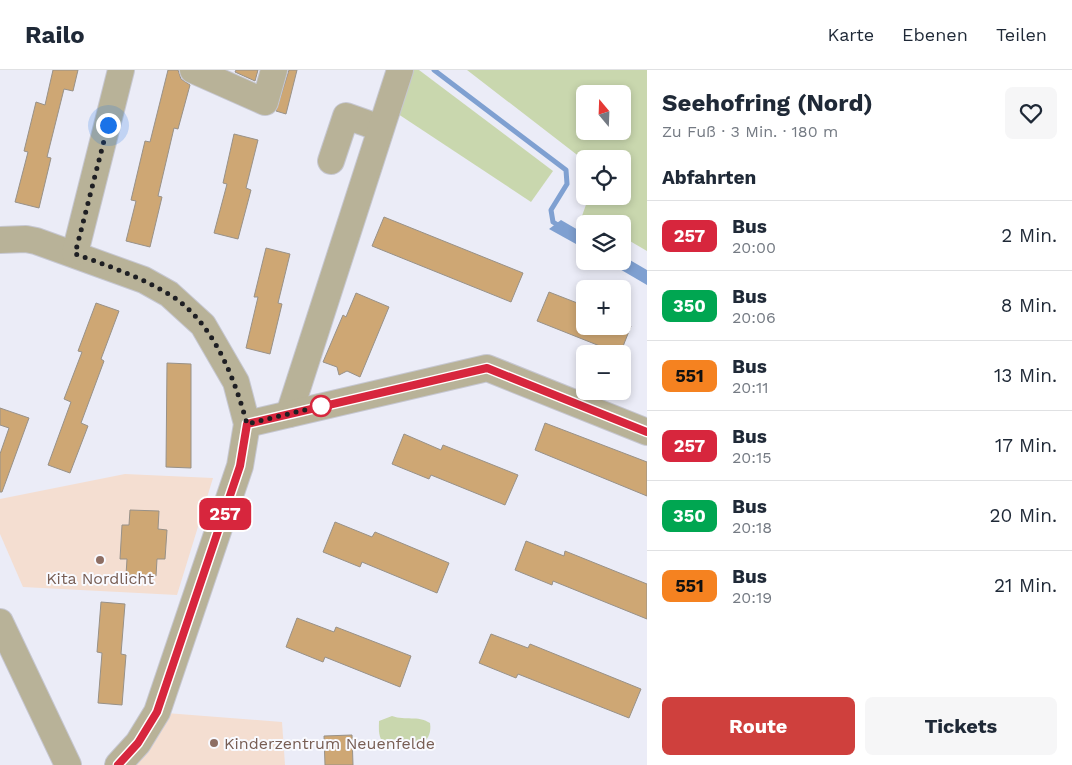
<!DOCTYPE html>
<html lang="de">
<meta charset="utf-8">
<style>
body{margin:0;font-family:"Work Sans",sans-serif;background:#f6f6f7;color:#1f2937;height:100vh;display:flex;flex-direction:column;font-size:19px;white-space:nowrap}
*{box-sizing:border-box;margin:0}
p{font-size:16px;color:#747a83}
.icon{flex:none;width:28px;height:28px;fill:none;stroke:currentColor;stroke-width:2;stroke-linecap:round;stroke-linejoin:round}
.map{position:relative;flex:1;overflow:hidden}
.sheet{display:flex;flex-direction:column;background:#fff;width:425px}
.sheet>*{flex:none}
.badge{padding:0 10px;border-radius:8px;font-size:18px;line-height:32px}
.needle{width:32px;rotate:341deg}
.fabs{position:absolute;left:576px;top:15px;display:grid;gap:10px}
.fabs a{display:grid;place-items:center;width:55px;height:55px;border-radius:8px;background:#fff;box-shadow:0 2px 8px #0003;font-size:25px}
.you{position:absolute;width:25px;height:25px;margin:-12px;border:4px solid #fff;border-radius:50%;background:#1a73e8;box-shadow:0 0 0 8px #1a73e833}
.map>.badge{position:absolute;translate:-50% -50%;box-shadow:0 0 0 2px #fff}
h2{padding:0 15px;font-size:19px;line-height:45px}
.round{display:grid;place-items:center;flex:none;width:52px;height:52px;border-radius:8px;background:#f6f6f7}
.headline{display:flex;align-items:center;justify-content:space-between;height:85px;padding:0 15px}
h1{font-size:24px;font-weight:700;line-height:38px}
.action{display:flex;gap:10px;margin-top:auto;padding:10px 15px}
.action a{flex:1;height:58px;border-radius:8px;background:#cf403d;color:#fff;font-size:20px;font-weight:700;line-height:58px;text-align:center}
.action a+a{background:#f6f6f7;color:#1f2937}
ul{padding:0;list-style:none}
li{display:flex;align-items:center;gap:15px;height:70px;padding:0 15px;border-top:1px solid #e0e1e3}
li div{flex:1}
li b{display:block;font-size:19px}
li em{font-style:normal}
li .badge{min-width:55px;font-weight:700;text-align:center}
header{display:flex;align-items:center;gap:30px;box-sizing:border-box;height:70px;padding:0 25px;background:#fff;border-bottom:1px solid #e0e1e3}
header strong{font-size:24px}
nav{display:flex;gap:28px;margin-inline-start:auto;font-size:18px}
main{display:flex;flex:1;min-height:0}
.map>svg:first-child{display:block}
</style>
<header>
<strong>Railo</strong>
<nav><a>Karte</a><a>Ebenen</a><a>Teilen</a></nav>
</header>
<main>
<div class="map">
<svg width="647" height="695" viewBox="0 0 647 695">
<rect width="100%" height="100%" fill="#ebecf7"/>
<g fill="#f4ded1">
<path d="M125,404L213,408L177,525L23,517L0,464V429Z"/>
<path d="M166,643L282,652L285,695H129Z"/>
</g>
<g fill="#c9d7ae" fill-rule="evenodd">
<path d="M410,0H419L553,101L531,132L392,40Z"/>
<path d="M467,0H647V181L623,167L622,154H597L582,146L589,126H622V89H585V91ZM585,24H622V61H585Z"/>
<path d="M392,646C406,651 417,645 430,653C435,684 389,682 382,671C378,664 379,658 379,651Z"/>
</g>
<g fill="#7fa0d1">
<path d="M561,150L585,164V179L549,159Z"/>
<path d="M623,186L647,200V215L606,191H622Z"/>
</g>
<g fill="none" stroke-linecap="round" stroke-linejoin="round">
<path stroke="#7fa0d1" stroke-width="5" d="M434,0L566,100L567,114L551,140L553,152L561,157"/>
</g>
<g fill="#cea774" stroke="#989188">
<path d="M53,0H78L73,21L64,19L47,87L51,88L39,138L15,132L28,82L24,81L36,32L45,35Z"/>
<path d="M168,0H178L181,9L190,15L178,59L174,58L158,126L162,127L150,177L126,171L136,131L131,130L145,71L150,72Z"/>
<path d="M236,0H258L255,11L235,2Z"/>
<path d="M289,0H297L286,44L276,41Z"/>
<path d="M234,64L258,70L246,118L251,120L238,169L214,163L227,114L223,113Z"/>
<path d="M384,147L523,203L511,232L372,176Z"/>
<path d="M266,178L290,184L278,233L282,234L270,284L246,278L258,227H254Z"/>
<path d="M549,222L585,236V256H631L620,284L537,251Z"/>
<path d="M356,223L389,237L360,307L347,301L339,305L337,297L323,292L343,245L346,247Z"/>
<path d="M96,233L119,241L101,289L104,291L81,353L88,356L70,403L48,395L71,332L64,329L82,282L78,281Z"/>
<path d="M167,293L191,294V398L166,397Z"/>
<path d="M0,338L29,348L2,422H0V384L9,358L0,355Z"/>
<path d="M545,353L647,392V426L535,380Z"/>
<path d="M404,364L441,380L443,375L518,405L505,435L431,405L429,409L392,394Z"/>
<path d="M130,440L159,441L158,459L167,460L165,489H157L156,506L126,505L127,489H120L122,455H129Z"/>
<path d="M335,452L372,467L375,462L449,493L437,523L362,492L360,497L323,482Z"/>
<path d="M526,471L564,486L565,481L647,514V549L553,511L552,515L515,500Z"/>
<path d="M101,532L125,534L121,584L126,585L122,635L98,633L102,583L97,582Z"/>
<path d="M297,548L334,562L336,557L411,586L400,617L325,587L323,592L286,577Z"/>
<path d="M491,564L528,578L530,574L641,619L629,648L518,604L516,608L479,593Z"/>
<path d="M352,665L353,695H325L324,666Z"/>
</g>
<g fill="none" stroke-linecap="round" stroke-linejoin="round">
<g stroke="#c6c7d1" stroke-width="28">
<g id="minor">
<path d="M193,0L265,32L274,0"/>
<path d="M331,91L346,46L380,58"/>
<path d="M0,170L26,169L36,171L144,210L169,224L203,255L236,312L247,354L240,396L157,642L138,673L118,695"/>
<path d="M75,183L121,0"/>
<path d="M289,344L400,0"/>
<path d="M247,354L487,298L647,362"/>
<path d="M0,552L68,695"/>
</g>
</g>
<use href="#minor" stroke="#b8b298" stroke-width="26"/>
</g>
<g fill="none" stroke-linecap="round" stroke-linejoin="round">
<g stroke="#fff" stroke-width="11">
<path id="line" d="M118,695L138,673L157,642L240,396L247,354L487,298L647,362"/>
</g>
<use href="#line" stroke="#d7263d" stroke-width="8"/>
<path stroke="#1e1f23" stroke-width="5" stroke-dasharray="0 9" d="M108,55L75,184C106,195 138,206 167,223C212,249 234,306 247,354L321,336"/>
</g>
<circle fill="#fff" stroke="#d7263d" stroke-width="2.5" cx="321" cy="336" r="10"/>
<g fill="#8d6e63" stroke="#f9faff" stroke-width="2">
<circle cx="100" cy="490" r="5"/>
<circle cx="214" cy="673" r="5"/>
</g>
<g text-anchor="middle" stroke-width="4" stroke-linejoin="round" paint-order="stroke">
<g font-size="16" fill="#785e54" stroke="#f9faff">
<text x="100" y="514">Kita Nordlicht</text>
<text x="224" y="679" text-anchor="start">Kinderzentrum Neuenfelde</text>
</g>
</g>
</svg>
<div class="fabs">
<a><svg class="needle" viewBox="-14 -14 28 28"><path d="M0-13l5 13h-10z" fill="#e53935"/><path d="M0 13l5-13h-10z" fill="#747a83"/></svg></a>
<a><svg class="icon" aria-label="locate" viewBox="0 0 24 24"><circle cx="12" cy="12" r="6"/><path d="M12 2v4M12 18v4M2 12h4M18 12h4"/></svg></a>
<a><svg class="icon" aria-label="layers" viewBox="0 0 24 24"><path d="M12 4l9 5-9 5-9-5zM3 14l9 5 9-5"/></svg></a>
<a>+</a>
<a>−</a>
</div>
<div class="you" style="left:108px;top:55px"></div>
<b class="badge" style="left:225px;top:444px;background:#d7263d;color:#fff">257</b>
</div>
<section class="sheet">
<div class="headline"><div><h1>Seehofring (Nord)</h1><p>Zu Fuß · 3 Min. · 180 m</p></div><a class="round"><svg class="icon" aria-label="heart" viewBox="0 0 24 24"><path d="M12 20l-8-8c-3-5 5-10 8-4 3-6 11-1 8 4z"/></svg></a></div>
<h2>Abfahrten</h2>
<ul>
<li><span class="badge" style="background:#d7263d;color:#fff">257</span><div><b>Bus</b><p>20:00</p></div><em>2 Min.</em></li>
<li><span class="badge" style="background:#00a651;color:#fff">350</span><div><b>Bus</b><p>20:06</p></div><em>8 Min.</em></li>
<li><span class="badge" style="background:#f58220;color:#111">551</span><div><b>Bus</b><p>20:11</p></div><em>13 Min.</em></li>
<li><span class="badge" style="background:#d7263d;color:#fff">257</span><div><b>Bus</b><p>20:15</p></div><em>17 Min.</em></li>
<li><span class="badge" style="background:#00a651;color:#fff">350</span><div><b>Bus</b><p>20:18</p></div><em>20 Min.</em></li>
<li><span class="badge" style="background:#f58220;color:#111">551</span><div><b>Bus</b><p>20:19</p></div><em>21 Min.</em></li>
</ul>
<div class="action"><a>Route</a><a>Tickets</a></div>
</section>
</main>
